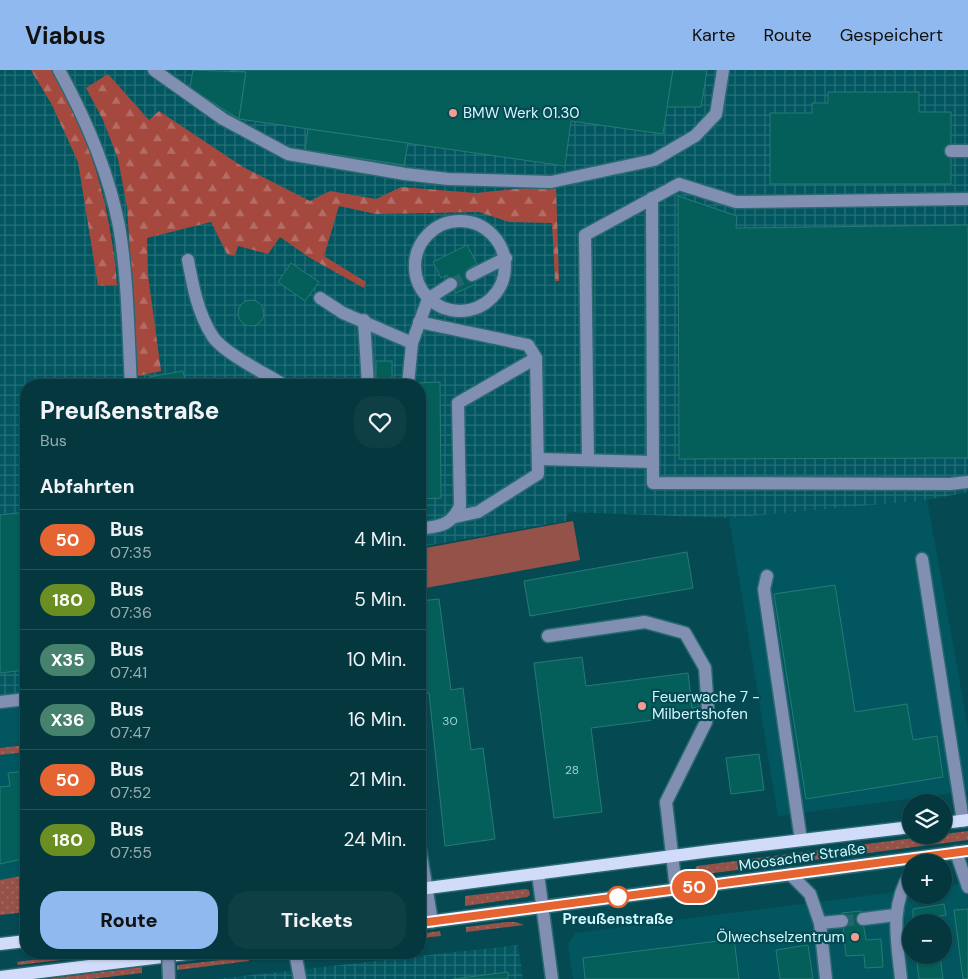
<!DOCTYPE html>
<html lang="de">
<meta charset="utf-8">
<style>
body{margin:0;font-family:"DM Sans",sans-serif;background:#0d3f45;color:#f1f3f6;height:100vh;display:flex;flex-direction:column;font-size:19px;white-space:nowrap}
*{box-sizing:border-box;margin:0}
p{font-size:16px;color:#97acb0}
.icon{flex:none;width:28px;height:28px;fill:none;stroke:currentColor;stroke-width:2;stroke-linecap:round;stroke-linejoin:round}
.map{position:relative;flex:1;overflow:hidden}
.panel{position:absolute;left:20px;top:309px;width:406px;height:580px;display:flex;flex-direction:column;background:#04383e;border-radius:20px;box-shadow:0 1px 4px #0004,0 0 0 1px #255258}
.panel>*{flex:none}
.badge{padding:0 10px;border-radius:16px;font-size:18px;line-height:32px}
.controls{position:absolute;left:902px;top:724px;display:grid;gap:10px}
.controls a{display:grid;place-items:center;width:50px;height:50px;border-radius:50%;background:#04383e;box-shadow:0 1px 4px #0004,0 0 0 1px #255258;font-size:25px}
.map>.badge{position:absolute;translate:-50% -50%;box-shadow:0 0 0 2px #fff}
h2{padding:0 20px;font-size:19px;line-height:45px}
.round{display:grid;place-items:center;flex:none;width:52px;height:52px;border-radius:20px;background:#0d3f45}
.summary{display:flex;align-items:center;justify-content:space-between;height:85px;padding:0 20px}
h1{font-size:24px;font-weight:800;line-height:38px}
.cta{display:flex;gap:10px;margin-top:auto;padding:10px 20px}
.cta a{flex:1;height:58px;border-radius:20px;background:#90b9f0;color:#111;font-size:20px;font-weight:800;line-height:58px;text-align:center}
.cta a+a{background:#0d3f45;color:#f1f3f6}
ul{padding:0;list-style:none}
li{display:flex;align-items:center;gap:15px;height:60px;padding:0 20px;border-top:1px solid #255258}
li div{flex:1}
li b{display:block;font-size:19px}
li em{font-style:normal}
li .badge{min-width:55px;font-weight:700;text-align:center}
header{display:flex;align-items:center;gap:30px;box-sizing:border-box;height:70px;padding:0 25px;background:#90b9f0;color:#111}
header strong{font-size:24px}
nav{display:flex;gap:28px;margin-inline-start:auto;font-size:18px}
.map>svg:first-child{display:block}
</style>
<header>
<strong>Viabus</strong>
<nav><a>Karte</a><a>Route</a><a>Gespeichert</a></nav>
</header>
<div class="map">
<svg width="968" height="909" viewBox="0 0 968 909">
<defs>
<pattern id="industrial-grid" width="8" height="8" patternUnits="userSpaceOnUse" patternTransform="scale(1.25)"><rect width="8" height="8" fill="#025660"/><path d="M0 4h8M4 0v8" fill="none" stroke="#266f78"/></pattern>
<pattern id="grass-dots" width="8" height="8" patternUnits="userSpaceOnUse" patternTransform="scale(1.25)"><rect width="8" height="8" fill="#955249"/><path d="M2 2h.1M6 6h.1" fill="none" stroke="#a36c64" stroke-width="1.8" stroke-linecap="round"/></pattern>
<pattern id="forest-firs" width="22" height="20" patternUnits="userSpaceOnUse" patternTransform="scale(1.25)"><rect width="22" height="20" fill="#a5493f"/><path d="M5 1l3.5 6h-7zM16 11l3.5 6h-7z" fill="#b46d65"/></pattern>
</defs>
<rect width="100%" height="100%" fill="#054a53"/>
<g fill="#025660" fill-rule="evenodd">
<path d="M927,430L968,658V721L778,746L729,448Z"/>
<path d="M26,635V842L0,845V638Z"/>
<path d="M968,813V909H573L568,874L576,863L911,820V825H944V816ZM911,852H944V885H911Z"/>
</g>
<g fill="url(#industrial-grid)">
<path d="M0,0H968V422L927,430L729,448L568,442L566,451L420,477V315H26V635L0,638Z"/>
<path d="M518,875L523,909H216Z"/>
</g>
<g fill="url(#grass-dots)">
<path d="M26,675V682L0,685V678Z"/>
<path d="M968,761V770L698,805L693,802L697,796Z"/>
<path d="M26,805V842L0,845V810Z"/>
<path d="M526,819L529,820L530,825L527,827L465,836V826Z"/>
<path d="M507,852H516L524,855L466,862V857Z"/>
<path d="M440,861L441,866L420,868V864Z"/>
<path d="M93,882L121,883L18,895L17,892Z"/>
<path d="M248,887L249,891L177,900V895Z"/>
<path d="M142,897V903L91,909H47Z"/>
</g>
<g fill="url(#forest-firs)">
<path d="M31,0H52C91,67 111,138 117,215L98,216L78,92L52,35Z"/>
<path d="M108,4L149,50L159,41L243,97L310,131L330,121L376,129L401,117L476,123L556,115L559,211H555L552,153L509,152L479,142L376,144L339,136L324,186L366,212L364,218L310,188L280,167L268,184L238,176L235,186L227,184L211,152L147,168L148,205L161,301L138,306L127,137L118,89L103,50L86,18Z"/>
</g>
<path fill="#955249" d="M573,451L580,490L420,519V479Z"/>
<g fill="#045f5a" stroke="#287a75">
<path d="M193,0L246,2L239,49L190,18Z"/>
<path d="M229,0H673L663,64L571,51L565,96L239,49L246,2Z"/>
<path d="M673,0H707L701,37H667Z"/>
<path d="M828,22H919V42H951V114H770V43H812V33H828Z"/>
<path d="M308,59L408,73L404,95L305,80Z"/>
<path d="M678,126L737,146L736,158L968,155V388L679,389Z"/>
<path d="M467,175L477,194L469,198L476,214L456,223L447,205L441,208L433,192Z"/>
<path d="M291,193L319,212L305,231L278,212Z"/>
<circle cx="251" cy="243" r="13"/>
<rect x="376" y="291" width="16" height="24"/>
<path d="M183,301L186,315H151L149,307Z"/>
<path d="M440,312L441,428L420,429V315L418,313Z"/>
<path d="M26,442V600L0,603V445Z"/>
<path d="M687,482L693,518L530,546L524,511Z"/>
<path d="M835,515L855,642L907,634L913,670L937,666L943,707L806,729L774,524Z"/>
<path d="M439,529L451,620L463,618L471,680L483,678L495,769L445,776L429,623H426L420,579V531Z"/>
<path d="M582,587L586,616L688,603L693,645L591,658L602,742L554,748L534,593Z"/>
<path d="M690,624H697L699,637L692,638Z"/>
<path d="M759,684L764,720L731,724L726,688Z"/>
<path d="M26,701V788L0,794V717L10,716L8,703Z"/>
<path d="M944,834L946,845L936,847V852H913V839Z"/>
<path d="M968,839V909H963L954,840Z"/>
<path d="M861,841L866,870L881,869L883,897L865,898L864,885L846,886L842,843Z"/>
<path d="M734,869L739,909H585L583,888Z"/>
<path d="M808,875L813,909H780L776,880Z"/>
<path d="M916,885H940L943,909H919Z"/>
<path d="M508,902V909H453Z"/>
</g>
<g fill="none" stroke-linecap="round" stroke-linejoin="round">
<g stroke="#24646c" stroke-width="12" stroke-dasharray="12 6" stroke-linecap="butt">
<path d="M451,214L472,205"/>
<path d="M842,851L863,849"/>
</g>
<g stroke="#2a6972" stroke-width="15">
<g id="minor">
<path d="M59,0C86,49 108,100 119,156C128,208 128,262 131,315"/>
<path d="M154,0L223,49L288,84L405,104L448,109L551,112L654,90L695,66L716,44L723,0"/>
<path d="M951,81H968"/>
<path d="M652,128L653,413L950,414L968,412"/>
<circle cx="460" cy="196" r="45"/>
<path d="M188,190C193,217 198,244 213,267C224,283 266,304 284,315"/>
<path d="M472,205L506,188"/>
<path d="M320,228L343,243L412,273"/>
<path d="M364,250L368,315"/>
<path d="M419,252L528,275L536,288L538,404L478,442L455,447"/>
<path d="M408,315L412,273L428,229L451,214"/>
<path d="M538,389L653,392"/>
<path d="M588,390L585,165L679,114L736,132L968,129"/>
<path d="M420,459C440,456 451,456 460,436L458,333L536,288"/>
<path d="M922,489L963,751"/>
<path d="M767,506L764,519L801,770"/>
<path d="M548,566L645,552L685,563L705,598L708,640L706,652L666,732L676,819"/>
<path d="M0,632L26,629"/>
<path d="M420,779L432,852"/>
<path d="M956,782L968,817"/>
<path d="M538,804L552,909"/>
<path d="M790,804L810,824L820,853L826,909"/>
<path d="M863,849L895,845"/>
<path d="M820,853L842,851"/>
<path d="M295,882L300,909"/>
<path d="M901,909C897,870 889,837 911,802"/>
</g>
</g>
<g stroke="#2a6972" stroke-width="15">
<g id="major">
<path d="M944,753L968,750"/>
<path d="M420,819L711,781L911,757"/>
<path d="M420,853L968,781"/>
<path d="M0,874L26,871"/>
<path d="M0,907L202,882"/>
</g>
</g>
<use href="#minor" stroke="#818fb3" stroke-width="12"/>
<use href="#major" stroke="#d1dcfa" stroke-width="12"/>
<g stroke="#2a6972" stroke-width="15" stroke-linecap="butt">
<path id="minor-bridge" d="M168,882L169,909"/>
</g>
<use href="#minor-bridge" stroke="#818fb3" stroke-width="12"/>
</g>
<g fill="none" stroke-linecap="round" stroke-linejoin="round">
<g stroke="#fff" stroke-width="11">
<path id="line" d="M420,853L968,781"/>
</g>
<use href="#line" stroke="#e66432" stroke-width="8"/>
</g>
<g fill="#f59c90" stroke="#054a53" stroke-width="2">
<circle cx="453" cy="43" r="5"/>
<circle cx="642" cy="636" r="5"/>
<circle cx="855" cy="867" r="5"/>
</g>
<circle fill="#fff" stroke="#e66432" stroke-width="2.5" cx="618" cy="827" r="10"/>
<g text-anchor="middle" stroke-width="4.5" stroke-linejoin="round" paint-order="stroke">
<g font-size="12" fill="#9ed1d4">
<text x="450" y="655">30</text>
<text x="572" y="704">28</text>
</g>
<g font-size="15" fill="#d1f7fd" stroke="#054a53" text-anchor="start">
<text x="463" y="48">BMW Werk 01.30</text>
<text x="652" y="632">Feuerwache 7 -<tspan x="652" dy="17">Milbertshofen</tspan></text>
<text x="845" y="872" text-anchor="end">Ölwechselzentrum</text>
</g>
<g font-size="15" fill="#d1f7fd" stroke="#054a53">
<text transform="translate(802 787) rotate(-8)" y="5">Moosacher Straße</text>
</g>
<g font-size="15" font-weight="bold" fill="#d1f7fd" stroke="#054a53">
<text x="618" y="854">Preußenstraße</text>
</g>
</g>
</svg>
<div class="controls">
<a><svg class="icon" aria-label="layers" viewBox="0 0 24 24"><path d="M12 4l9 5-9 5-9-5zM3 14l9 5 9-5"/></svg></a>
<a>+</a>
<a>−</a>
</div>
<b class="badge" style="left:694px;top:817px;background:#e66432;color:#fff">50</b>
<section class="panel">
<div class="summary"><div><h1>Preußenstraße</h1><p>Bus</p></div><a class="round"><svg class="icon" aria-label="heart" viewBox="0 0 24 24"><path d="M12 20l-8-8c-3-5 5-10 8-4 3-6 11-1 8 4z"/></svg></a></div>
<h2>Abfahrten</h2>
<ul>
<li><span class="badge" style="background:#e66432;color:#fff">50</span><div><b>Bus</b><p>07:35</p></div><em>4 Min.</em></li>
<li><span class="badge" style="background:#6b8e23;color:#fff">180</span><div><b>Bus</b><p>07:36</p></div><em>5 Min.</em></li>
<li><span class="badge" style="background:#46826e;color:#fff">X35</span><div><b>Bus</b><p>07:41</p></div><em>10 Min.</em></li>
<li><span class="badge" style="background:#46826e;color:#fff">X36</span><div><b>Bus</b><p>07:47</p></div><em>16 Min.</em></li>
<li><span class="badge" style="background:#e66432;color:#fff">50</span><div><b>Bus</b><p>07:52</p></div><em>21 Min.</em></li>
<li><span class="badge" style="background:#6b8e23;color:#fff">180</span><div><b>Bus</b><p>07:55</p></div><em>24 Min.</em></li>
</ul>
<div class="cta"><a>Route</a><a>Tickets</a></div>
</section>
</div>
